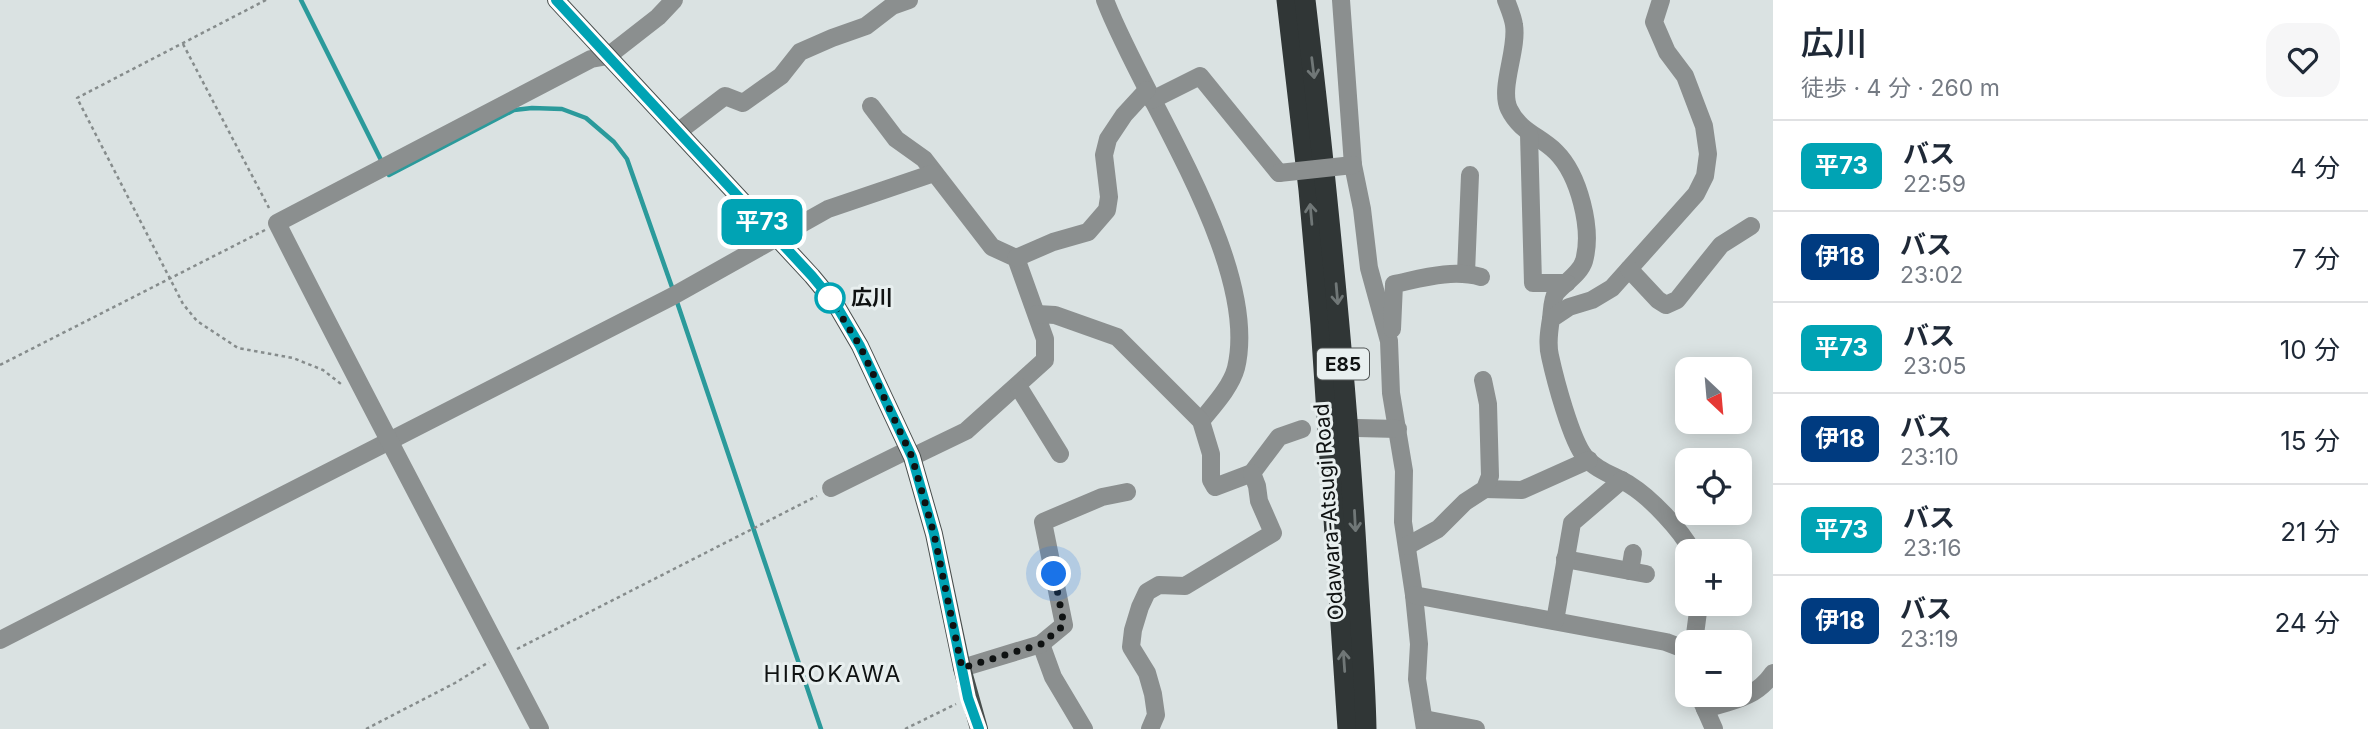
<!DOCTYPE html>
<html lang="ja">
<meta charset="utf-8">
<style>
body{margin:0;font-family:Inter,"Noto Sans JP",sans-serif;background:#f6f6f7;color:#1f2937;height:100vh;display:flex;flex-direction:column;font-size:26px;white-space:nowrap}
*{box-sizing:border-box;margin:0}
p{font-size:23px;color:#747a83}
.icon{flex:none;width:38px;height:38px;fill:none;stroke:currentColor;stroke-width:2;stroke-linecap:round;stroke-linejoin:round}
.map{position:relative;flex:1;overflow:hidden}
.sheet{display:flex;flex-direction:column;background:#fff;width:595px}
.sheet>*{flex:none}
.badge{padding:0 14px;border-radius:10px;font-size:24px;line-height:46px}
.needle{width:46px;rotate:154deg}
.tools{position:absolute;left:1675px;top:357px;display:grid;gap:14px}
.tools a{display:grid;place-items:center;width:77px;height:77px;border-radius:14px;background:#fff;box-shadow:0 4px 18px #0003;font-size:35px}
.you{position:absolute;width:35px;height:35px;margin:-18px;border:5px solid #fff;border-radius:50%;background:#1a73e8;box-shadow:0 0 0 10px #1a73e833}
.map>.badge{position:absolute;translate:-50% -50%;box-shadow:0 0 0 4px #fff}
.round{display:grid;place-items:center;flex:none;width:74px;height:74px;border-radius:21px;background:#f6f6f7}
.head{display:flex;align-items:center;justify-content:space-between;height:119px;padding:0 28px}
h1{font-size:33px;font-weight:600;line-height:52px}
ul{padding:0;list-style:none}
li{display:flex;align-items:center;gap:21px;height:91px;padding:0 28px;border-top:2px solid #e0e1e3}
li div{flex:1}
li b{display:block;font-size:26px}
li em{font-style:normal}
li .badge{min-width:77px;font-weight:700;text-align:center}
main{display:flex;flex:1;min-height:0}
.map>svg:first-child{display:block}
</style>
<main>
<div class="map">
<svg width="1773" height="729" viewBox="0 0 1773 729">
<rect width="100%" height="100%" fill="#dae2e2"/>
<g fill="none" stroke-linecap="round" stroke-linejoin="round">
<g stroke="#2b9a9b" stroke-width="4.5">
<path d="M301,0L382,162"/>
<path d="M386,170L389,175L514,110L532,108L562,109L586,118L614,142L627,159L673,290"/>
<path d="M676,299L821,729"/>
</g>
<g stroke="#868c8c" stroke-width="2.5" stroke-dasharray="3.5 3.5" stroke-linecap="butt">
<path d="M266,0L77,98L183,304L197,321L238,348L293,358L323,370L341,384"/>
<path d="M183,44L269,208"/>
<path d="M0,365L265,230"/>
<path d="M517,649L817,496"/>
<path d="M366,729L455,683L489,662"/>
<path d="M905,729L956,704"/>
</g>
<g stroke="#8b8f8f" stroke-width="18">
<path d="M1105,0C1142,98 1261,264 1236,368C1231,387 1213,406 1201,421"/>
<path d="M1341,0L1353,165L1362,209L1369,268L1389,341L1391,393L1404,471L1403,522L1414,595L1419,644L1417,679L1425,729"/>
<path d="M1506,0C1509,8 1513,17 1514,25C1518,50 1499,88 1509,109C1520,132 1540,136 1556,152C1579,175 1593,229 1584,261C1580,274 1564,283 1556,293C1552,299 1552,311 1551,319"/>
<path d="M1661,0L1654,22L1667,52L1685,76L1704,126L1708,154L1705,176L1696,194L1612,288L1592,300L1569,307L1551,319C1549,331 1547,344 1550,356C1555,379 1571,440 1585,457C1597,471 1616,476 1630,485C1651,498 1681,530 1692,551"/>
<path d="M1152,100L1200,76L1279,173"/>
<path d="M871,106L896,139L924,159L992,247L1016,258L1045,339V360L966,431L912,457"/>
<path d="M679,131L725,96L743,103L781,76L800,52L832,38L866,26L892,6L909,0"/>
<path d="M1529,134L1533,283H1567"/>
<path d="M1016,258L1053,242L1088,232L1107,210L1109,197L1104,155L1108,139L1124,115L1147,90"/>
<path d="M1629,269L1658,300L1666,305L1677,300L1721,245L1751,226"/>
<path d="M1466,273L1470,175"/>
<path d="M1037,314L1055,315L1117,337L1201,421L1211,454V480L1215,487L1252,473L1279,437L1302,429"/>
<path d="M1392,329L1394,284C1423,278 1452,269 1481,277"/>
<path d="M1018,386L1060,454"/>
<path d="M1357,428L1398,429"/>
<path d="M831,488L908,450"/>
<path d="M1485,489L1522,490L1589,460"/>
<path d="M1407,546L1438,529L1465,502L1485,489L1490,476L1488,404L1483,380"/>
<path d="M1565,559L1646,574"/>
<path d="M1630,571L1633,553"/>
<path d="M1414,595L1666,642L1687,650"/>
<path d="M1555,621L1572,523L1622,480"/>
<path d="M0,640L673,296L828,209L934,173"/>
<path d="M1694,642L1699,604"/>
<path d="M1041,644L1053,677L1084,729"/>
<path d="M962,668L1041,644L1064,625L1043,522L1102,497L1127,492"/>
<path d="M1699,695L1714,729"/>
<path d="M1705,709C1732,701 1756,698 1773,673"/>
<path d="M1424,719L1476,729"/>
<path d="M540,729C452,560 363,393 277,223L591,59L608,56L658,17L674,0"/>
<path d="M1150,729L1156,715L1153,694L1147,673L1131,647L1133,630L1140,607L1147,592L1159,585L1185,586L1273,533L1259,501L1257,486L1252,473"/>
</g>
<path stroke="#474d4c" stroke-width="18" d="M556,0L812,276L836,305L860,346L912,457L934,534L962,668L979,729"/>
<g stroke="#303636" stroke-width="21">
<path d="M1287,0L1309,190L1321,324L1348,729"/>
<path d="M1305,0C1327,188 1346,376 1357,565C1360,620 1365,674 1366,729"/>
</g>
<path stroke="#8b8f8f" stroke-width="18" d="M1279,173L1353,165"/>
</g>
<defs><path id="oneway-shaft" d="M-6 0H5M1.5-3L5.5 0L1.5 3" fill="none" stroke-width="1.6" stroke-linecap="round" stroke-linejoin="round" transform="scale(1.75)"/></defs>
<g stroke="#707777">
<use href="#oneway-shaft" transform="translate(1313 68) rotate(83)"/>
<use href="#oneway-shaft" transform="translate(1311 214) rotate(-95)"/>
<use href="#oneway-shaft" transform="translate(1337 294) rotate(85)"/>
<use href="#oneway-shaft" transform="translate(1355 521) rotate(87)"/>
<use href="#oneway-shaft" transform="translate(1344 661) rotate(-94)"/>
</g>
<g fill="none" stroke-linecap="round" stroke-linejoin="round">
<g stroke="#fff" stroke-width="16">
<path id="line" d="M556,0L812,276L836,305L860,346L912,457L934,534L968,698L979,729"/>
</g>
<use href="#line" stroke="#00a3b4" stroke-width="10"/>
<path stroke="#0f1212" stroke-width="7" stroke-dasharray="0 12.6" d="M830,298L860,346L912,457L934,534L962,668L1041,644L1064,625L1054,574"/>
</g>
<circle fill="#fff" stroke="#00a3b4" stroke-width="3.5" cx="830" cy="298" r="14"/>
<g text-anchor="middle" stroke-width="6" stroke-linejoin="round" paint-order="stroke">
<rect fill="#e8efef" stroke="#505454" stroke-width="2" x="1317" y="348.5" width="52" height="31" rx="5"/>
<g font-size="19" font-weight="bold" fill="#0f1212">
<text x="1343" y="371">E85</text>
</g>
<g font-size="21" font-weight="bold" fill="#0f1212" stroke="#e8efef" text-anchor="start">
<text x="851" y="305">広川</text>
</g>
<g font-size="21" fill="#0f1212" stroke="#e8efef">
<text transform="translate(1329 512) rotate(-94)" y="7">Odawara-Atsugi Road</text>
</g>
<g font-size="23" letter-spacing="2" fill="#0f1212" stroke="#e8efef">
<text x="833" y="682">HIROKAWA</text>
</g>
</g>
</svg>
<div class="tools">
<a><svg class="needle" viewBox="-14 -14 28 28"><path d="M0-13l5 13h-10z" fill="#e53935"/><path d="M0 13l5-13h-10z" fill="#747a83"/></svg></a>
<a><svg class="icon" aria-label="locate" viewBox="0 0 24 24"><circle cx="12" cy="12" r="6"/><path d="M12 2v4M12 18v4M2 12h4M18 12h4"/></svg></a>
<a>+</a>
<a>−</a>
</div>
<div class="you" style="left:1054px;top:574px"></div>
<b class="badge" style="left:762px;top:222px;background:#00a3b4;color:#fff">平73</b>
</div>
<section class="sheet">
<div class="head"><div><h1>広川</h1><p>徒歩 · 4 分 · 260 m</p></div><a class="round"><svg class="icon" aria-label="heart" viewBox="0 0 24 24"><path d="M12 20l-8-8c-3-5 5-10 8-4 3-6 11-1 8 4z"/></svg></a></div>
<ul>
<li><span class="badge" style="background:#00a3b4;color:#fff">平73</span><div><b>バス</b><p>22:59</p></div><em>4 分</em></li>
<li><span class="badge" style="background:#003b80;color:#fff">伊18</span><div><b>バス</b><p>23:02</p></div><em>7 分</em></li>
<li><span class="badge" style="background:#00a3b4;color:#fff">平73</span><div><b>バス</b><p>23:05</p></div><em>10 分</em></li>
<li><span class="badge" style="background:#003b80;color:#fff">伊18</span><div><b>バス</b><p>23:10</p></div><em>15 分</em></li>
<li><span class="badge" style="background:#00a3b4;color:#fff">平73</span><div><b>バス</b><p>23:16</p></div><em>21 分</em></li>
<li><span class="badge" style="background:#003b80;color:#fff">伊18</span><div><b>バス</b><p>23:19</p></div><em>24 分</em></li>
</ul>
</section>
</main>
